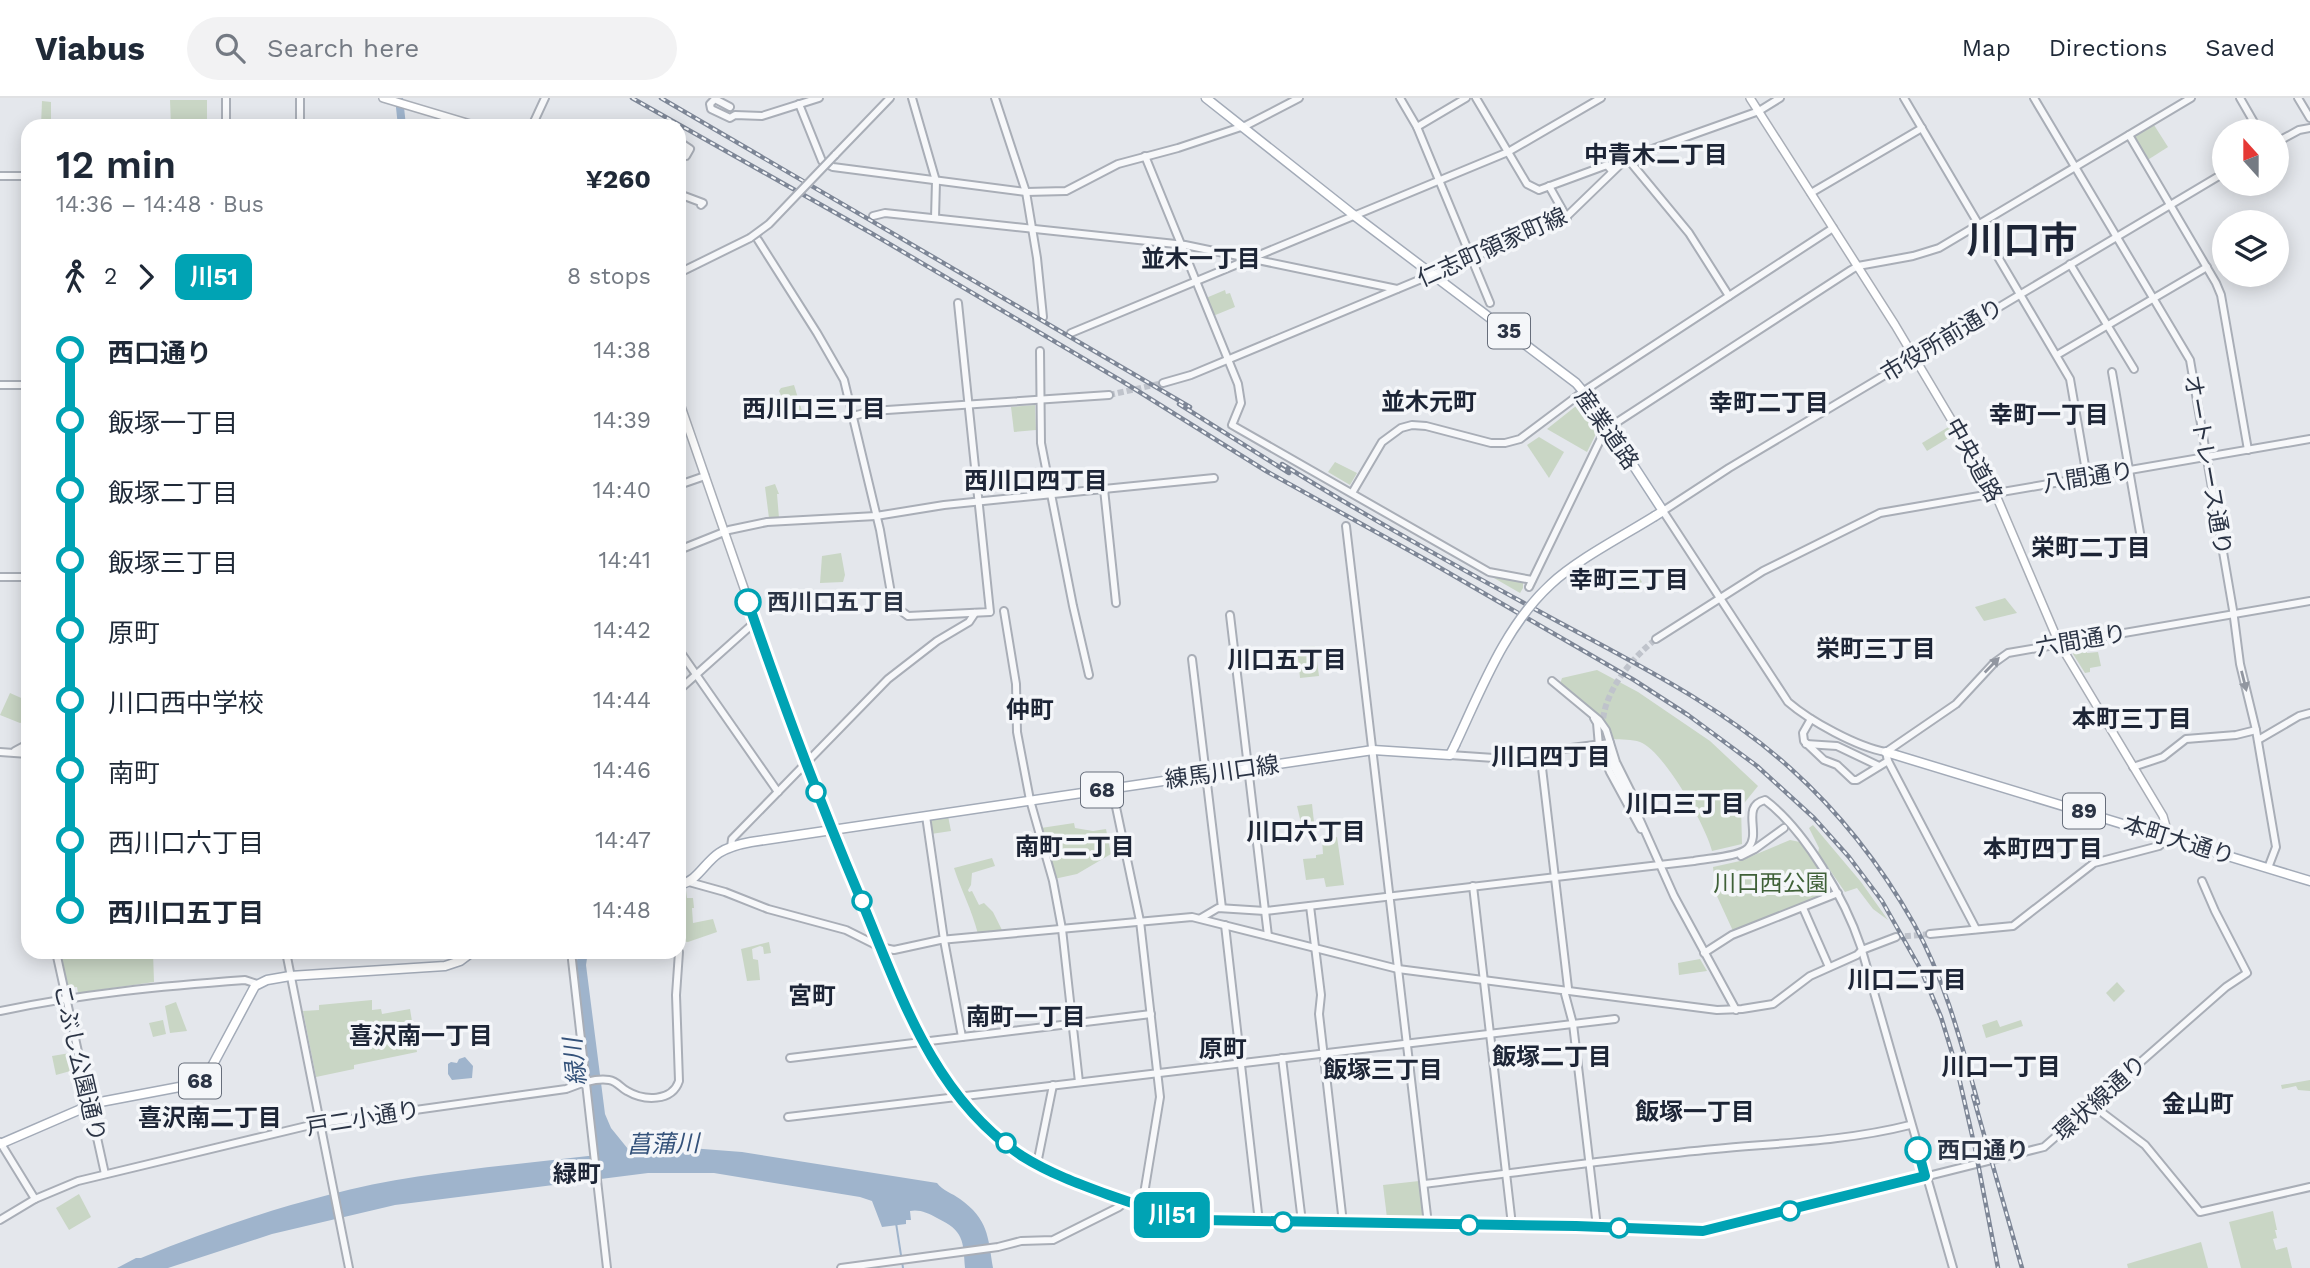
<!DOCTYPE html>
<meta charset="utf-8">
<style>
body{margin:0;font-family:"Work Sans","Noto Sans JP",sans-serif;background:#f2f2f3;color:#1f2937;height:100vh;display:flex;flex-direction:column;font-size:26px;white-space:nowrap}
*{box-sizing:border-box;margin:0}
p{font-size:23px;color:#747a83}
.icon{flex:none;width:38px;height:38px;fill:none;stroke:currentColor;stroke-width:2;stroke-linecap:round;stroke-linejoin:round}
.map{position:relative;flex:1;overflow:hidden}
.sheet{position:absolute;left:21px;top:21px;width:665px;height:840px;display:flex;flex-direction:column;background:#fff;border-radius:21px;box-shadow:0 4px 18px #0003}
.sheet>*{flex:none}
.badge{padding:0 14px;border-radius:10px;font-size:24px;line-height:46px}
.needle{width:46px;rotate:339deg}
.buttons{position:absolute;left:2212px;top:21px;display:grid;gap:14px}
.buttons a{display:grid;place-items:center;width:77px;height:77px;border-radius:50%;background:#fff;box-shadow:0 4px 18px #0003;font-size:35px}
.map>.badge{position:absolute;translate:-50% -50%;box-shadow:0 0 0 4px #fff}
.legs{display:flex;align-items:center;gap:10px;height:77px;padding:0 35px;font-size:23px}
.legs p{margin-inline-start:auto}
.headline{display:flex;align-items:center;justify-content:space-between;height:119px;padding:0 35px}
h1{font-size:38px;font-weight:600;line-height:52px}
ul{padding:0 35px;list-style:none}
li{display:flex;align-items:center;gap:24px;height:70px;font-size:26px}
li i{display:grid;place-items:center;width:10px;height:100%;margin:0 9px;background:currentColor}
li i::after{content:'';width:18px;height:18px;margin:-9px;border:5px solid;border-radius:50%;background:#fff}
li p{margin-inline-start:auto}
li:first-child i{background:linear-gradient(#0000 50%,currentColor 0)}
li:last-child i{background:linear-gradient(currentColor 50%,#0000 0)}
header{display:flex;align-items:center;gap:42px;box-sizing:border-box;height:98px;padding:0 35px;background:#fff;border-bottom:2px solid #e0e1e3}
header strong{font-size:33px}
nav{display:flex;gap:38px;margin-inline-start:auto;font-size:24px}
.search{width:490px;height:63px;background:#f2f2f3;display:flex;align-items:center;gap:18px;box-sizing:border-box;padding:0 24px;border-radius:38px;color:#747a83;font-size:26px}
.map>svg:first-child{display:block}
</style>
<header>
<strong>Viabus</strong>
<div class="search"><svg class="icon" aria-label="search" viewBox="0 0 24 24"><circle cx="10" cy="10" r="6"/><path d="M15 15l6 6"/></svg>Search here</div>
<nav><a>Map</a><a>Directions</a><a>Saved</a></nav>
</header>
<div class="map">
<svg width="2310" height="1170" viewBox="0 0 2310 1170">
<rect width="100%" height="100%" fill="#e4e7ec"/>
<g fill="#c9d6c5">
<path d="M170,2H207V28H171Z"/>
<path d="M42,3L51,4V28H41Z"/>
<path d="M2154,27L2168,49L2146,63L2133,39Z"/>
<path d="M1225,192L1226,196L1230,195L1235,209L1213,218L1206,200Z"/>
<path d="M794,287L802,313L790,317L779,293L781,290Z"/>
<path d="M1581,304L1586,305C1602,330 1600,328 1587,354L1547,331Z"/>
<path d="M1035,307L1036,332L1014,334L1011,309Z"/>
<path d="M1950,328L1955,336L1927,353L1922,345Z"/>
<path d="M1539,339L1564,354L1549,380L1527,347Z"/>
<path d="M1335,364L1357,375L1350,387L1328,374Z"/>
<path d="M775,386L779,396H777L779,420H769L765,389Z"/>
<path d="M841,455L845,477L843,484L820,485L822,458Z"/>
<path d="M1634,472L1642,484L1624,495L1617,484Z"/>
<path d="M1494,478L1523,482V490L1520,495L1494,480Z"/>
<path d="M2005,500L2017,515L1984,523L1975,509Z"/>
<path d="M2084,545L2087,555L2098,554L2101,568L2090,570V574L2085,575L2073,556L2076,546Z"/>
<path d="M1315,548L1319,578L1300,580L1297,549Z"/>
<path d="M1597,572L1638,594L1710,643L1758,688L1741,709L1742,746L1712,753C1706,728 1664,653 1640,644C1632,641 1621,642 1613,641L1604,625L1560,586L1562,580Z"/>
<path d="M10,595L28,603V612L23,624L20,625L0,617Z"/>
<path d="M1312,706L1314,724L1301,725L1297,708Z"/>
<path d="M948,718L951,733L931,736L929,721Z"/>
<path d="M1074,725L1075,730L1093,733L1106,731L1111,756L1077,776L1054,781L1041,730Z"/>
<path d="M1813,727L1861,784L1888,822L1873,811L1857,790L1845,794L1818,755L1819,750L1809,730Z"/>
<path d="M1337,739L1344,787L1326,789L1324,780L1306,782L1303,761L1316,760V757L1323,756L1322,741Z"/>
<path d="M1790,742L1800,744L1831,789L1829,796L1733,833L1716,796L1713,769L1740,763Z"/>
<path d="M992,760L995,768L972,775L971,787L968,792L969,794L972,793L979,807L984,805L993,814L1003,834L978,836C972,812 961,792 954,770Z"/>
<path d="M680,792H686L687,800H693L694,810H692L693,825L713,821L717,834L688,844L680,843Z"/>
<path d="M769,844L771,855L764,856L763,849L760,848L752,851L753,861L758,862L760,882L747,883L741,851Z"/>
<path d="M91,854H153L154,884L78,895L77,889L68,890L61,859Z"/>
<path d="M1700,861L1707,873L1679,877L1678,865Z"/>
<path d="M2117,884L2125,893L2114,904L2106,895Z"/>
<path d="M372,902V912L381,911L382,916L410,911L417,954L354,967V971L316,979L303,913L319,912V907Z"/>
<path d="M176,904L187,933L170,935L165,908Z"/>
<path d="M163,922L166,936L153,939L149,925Z"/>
<path d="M1997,922L2000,929L2021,922L2023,928L1986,940L1982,927Z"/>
<path d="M70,955L74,972L56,977L52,958Z"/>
<path d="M2310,982V993L2298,992L2296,988L2282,991L2281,987Z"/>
<path d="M1419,1083L1423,1120H1387L1383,1087Z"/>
<path d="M79,1096L91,1119L69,1132L56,1110Z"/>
<path d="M2273,1113L2277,1132H2275L2277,1140L2273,1141L2276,1152L2287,1149L2292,1170H2241L2229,1124Z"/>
<path d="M2201,1144L2208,1170H2128L2127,1166Z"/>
</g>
<g fill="#9fb4cc">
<path d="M578,854H588L586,867L605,1016L611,1030L628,1051L690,1050L742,1054L937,1085C943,1093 952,1095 960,1101C988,1121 988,1138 993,1170H965C963,1142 964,1133 937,1120C928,1115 919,1111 910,1113L911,1122H906V1126L882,1129L872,1103L860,1099L714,1075H648L395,1107L272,1136L168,1170H117L136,1160H141C202,1135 265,1113 328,1097C414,1074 508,1068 597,1057L576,872Z"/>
<path d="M465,959L473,968L472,980L452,982L448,976V966L451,964L457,965L459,961Z"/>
</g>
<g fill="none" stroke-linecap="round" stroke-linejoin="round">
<path stroke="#9fb4cc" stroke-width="2" d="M896,1125L903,1170"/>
<path stroke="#9fb4cc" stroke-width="8" d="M399,0L402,28"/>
<g stroke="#bfc3cb" stroke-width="6" stroke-dasharray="6 3" stroke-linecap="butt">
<path d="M1109,297L1163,285"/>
<path d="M1607,656C1605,645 1602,634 1603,623C1605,592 1633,559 1656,541"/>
<path d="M1896,839L1930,836"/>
</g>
<g stroke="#a9aeb7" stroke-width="10">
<g id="tertiary">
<path d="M226,0V28"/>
<path d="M300,0V28"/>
<path d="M912,0L936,83L935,120"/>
<path d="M995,0L1026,94L1037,160L1043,219"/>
<path d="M1400,0L1417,29L1490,205"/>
<path d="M1476,0L1527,86L1539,92L1607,67L1612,73"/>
<path d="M1904,0L2070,281L2087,379"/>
<path d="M2034,0L2190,262L2233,512L2240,566L2256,632L2276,749L2268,770"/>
<path d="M2240,0L2259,33"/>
<path d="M2298,0L2310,20"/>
<path d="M799,6L822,63L833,69L1026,94L1066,93L1118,66L1178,50L1247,27L1299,0"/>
<path d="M730,9L715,1L710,6L711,11L730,20L735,17L762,18L819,0"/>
<path d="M532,28L545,0"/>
<path d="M1417,29L1466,0"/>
<path d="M2129,37L2216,185L2221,197L2248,352"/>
<path d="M2277,44L2299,32L2310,30"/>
<path d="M835,57L890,0"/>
<path d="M679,58H686L690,51L681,45"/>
<path d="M1145,58L1238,286L1241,305L1232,327L1489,474L1532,482"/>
<path d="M1627,60L1689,135L1729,198"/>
<path d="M0,78H28"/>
<path d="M1549,88L1567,120"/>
<path d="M1811,95L1922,30"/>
<path d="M679,96L703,105L701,107"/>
<path d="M873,118L885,115L1185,147L1397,191"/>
<path d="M758,142L817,235L844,282L880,432L892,501L896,509L908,518L990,514L958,205"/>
<path d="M2070,166L2134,271"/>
<path d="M679,175L750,140"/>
<path d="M1071,235L1508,54L1601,0"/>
<path d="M1040,253L1041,345L1073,508L1089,577"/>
<path d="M2057,257L2207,169"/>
<path d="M2112,274L2143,452"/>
<path d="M1163,285L1191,277L1563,122L1627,60L1759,13L1780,0"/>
<path d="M0,287H28"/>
<path d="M853,318L872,313L1109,297"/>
<path d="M679,387L705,378"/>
<path d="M1104,391L1116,505"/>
<path d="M1352,395L1382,344L1401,330L1412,327L1426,328L1491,345H1505L1520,341L1584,293L1833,130"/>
<path d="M1346,428L1428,1126"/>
<path d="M679,452L729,432L767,424L876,418L944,407L1214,380"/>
<path d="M0,479H28"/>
<path d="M1529,489L1605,332L1851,172L1858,168L1913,158L1939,150L2191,0"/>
<path d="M1004,513L1016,586L1017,634L1030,702L1053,783L1062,831L1079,984"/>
<path d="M1230,517L1268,838"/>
<path d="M1656,541L1763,473L1880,415L2310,341"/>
<path d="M679,552L778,694"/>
<path d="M1192,561L1222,810"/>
<path d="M1552,583L1599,622L1606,632L1616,664L1635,702"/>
<path d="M679,592L755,524"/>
<path d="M1594,620L1597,625L1599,648L1610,674L1641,731"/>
<path d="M1811,621L1803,635L1804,643L1824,662L1837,667L1853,682H1857L1888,663"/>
<path d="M2258,642L2299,618L2310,615"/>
<path d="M1806,646L1837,648L1879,668"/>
<path d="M15,653L28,646"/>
<path d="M1540,653L1568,890L1565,896L1573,926L1597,1129"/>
<path d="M0,654L28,656"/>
<path d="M1886,654C1857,649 1810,623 1788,604L1663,413L1729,370L2224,75"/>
<path d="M1886,654L1956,606L1994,565L2008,555L2310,503"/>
<path d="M1886,654L1888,663L1976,831"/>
<path d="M1607,656L1631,702L1674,798L1736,912"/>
<path d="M1450,657L1494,660L1610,645"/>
<path d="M2133,669L2163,659L2186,641L2236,637L2256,632"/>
<path d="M1112,690L1140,823L1160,999L1142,1108"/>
<path d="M926,718L944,842L962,939"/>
<path d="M832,732L914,929L944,977L977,1019L1020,1057L1060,1079L1165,1115L1201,1122L1597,1129L1681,1133L1713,1132L2044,1049L2226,889L2247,875L2215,813L2202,783"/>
<path d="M731,749L732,741L888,581L937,543L969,524L975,515"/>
<path d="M1741,758L1755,751L1784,730"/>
<path d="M689,784L725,794L768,811L846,832L880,849L894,852L940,842L1192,819L1398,871L1717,912L1742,911L1773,906L1810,878L1857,857L1862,852L1896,839"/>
<path d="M1473,788L1512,1127"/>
<path d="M1310,808L1321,897L1319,916L1343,1125"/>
<path d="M1803,810L1829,869"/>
<path d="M1201,820L1218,810L1265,813L1694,763C1708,760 1739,759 1748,750C1762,736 1740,708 1765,702C1805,732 1845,801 1861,849L1953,1170"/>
<path d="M1225,827L1259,1124"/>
<path d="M1930,836L2013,828L2094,765L2159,748L2169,739"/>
<path d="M56,854L105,1076"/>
<path d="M286,854L349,1170"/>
<path d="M1704,855L1732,837L1838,795"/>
<path d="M572,862L607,1170"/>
<path d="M0,913C81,896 162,888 245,882L257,886"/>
<path d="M790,960L1151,916"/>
<path d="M1282,960L1302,1124"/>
<path d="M2092,1007L2145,1047L2200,1114L2310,1089"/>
<path d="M788,1019L1615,921"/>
<path d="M0,1044L35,1101"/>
<path d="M1037,1066L1053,987"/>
<path d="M1424,1086C1521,1074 1618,1060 1715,1051C1780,1045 1847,1043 1910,1027"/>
<path d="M0,1122L35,1101L78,1083L315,1026L566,991C579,986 594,980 609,982C617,983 621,990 627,993C644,1003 672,1004 679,983L676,897L679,854"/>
<path d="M841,1170L998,1149L1021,1143L1053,1142L1119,1109L1126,1103"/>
</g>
</g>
<g stroke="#a9aeb7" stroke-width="10">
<g id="secondary">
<path d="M383,0L477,28"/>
<path d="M1750,0L1895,227L1995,395L2059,545L2163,718L2169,739"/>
<path d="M679,303L796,640L832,732"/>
</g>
</g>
<g stroke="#a3abb8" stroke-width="11">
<g id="primary">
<path d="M1206,0L1355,118L1576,285L1592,304L1663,413L1655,418"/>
<path d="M1886,654L2310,783"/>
<path d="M679,787C698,783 704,765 719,755C728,749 740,746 751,744L1373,652L1450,657L1455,647"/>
<path d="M0,1046L95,1005L190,987L199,983L210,972L255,888L267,882L290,878L445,868L460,863L472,854"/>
</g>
</g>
<use href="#tertiary" stroke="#f7f8fa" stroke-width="6"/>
<use href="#secondary" stroke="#fff" stroke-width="7"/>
<use href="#primary" stroke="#fff" stroke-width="8"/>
<g stroke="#7d8696" stroke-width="4.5">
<g id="rail">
<path d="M632,0L871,135L1125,285L1266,373L1430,464L1634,582L1688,617L1757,668L1814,720L1849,759L1882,803L1921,872L1941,919L1957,971L1975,1050L1998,1170"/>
<path d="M661,0L1190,309"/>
<path d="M1179,306L1289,375"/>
<path d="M1282,366C1367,419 1456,468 1544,516C1628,562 1718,605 1790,670C1839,714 1882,769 1914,826C1945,882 1961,944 1978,1005"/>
<path d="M1973,998L2022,1170"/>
</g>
</g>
<use href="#rail" stroke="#f4f6f9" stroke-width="2" stroke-dasharray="5" stroke-linecap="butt"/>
<g stroke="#a9aeb7" stroke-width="10" stroke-linecap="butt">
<path id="tertiary-bridge" d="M750,140L769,126L835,57"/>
</g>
<g stroke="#a3abb8" stroke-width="11" stroke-linecap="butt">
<path id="primary-bridge" d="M1455,647C1481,592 1505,528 1551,486C1578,461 1623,438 1655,418"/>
</g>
<use href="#tertiary-bridge" stroke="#f7f8fa" stroke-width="6"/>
<use href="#primary-bridge" stroke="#fff" stroke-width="8"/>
</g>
<defs><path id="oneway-solid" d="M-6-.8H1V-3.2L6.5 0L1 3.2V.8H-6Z" transform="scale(1.75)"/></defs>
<g fill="#9196a0">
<use href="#oneway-solid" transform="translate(1992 567) rotate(-46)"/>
<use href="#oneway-solid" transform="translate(2244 583) rotate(76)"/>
</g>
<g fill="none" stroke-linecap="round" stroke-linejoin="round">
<g stroke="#fff" stroke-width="16">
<path id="line-1" d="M748,504C782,603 818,700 859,797C899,892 931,997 1022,1058C1049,1075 1079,1086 1109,1097C1138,1107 1170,1119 1201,1122L1576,1128L1703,1133L1925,1078L1918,1052"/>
</g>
<use href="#line-1" stroke="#00a3b4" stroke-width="10"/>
</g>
<g fill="#fff" stroke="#00a3b4" stroke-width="3.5">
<circle cx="748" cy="504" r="12"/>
<circle cx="816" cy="694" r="9"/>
<circle cx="862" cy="803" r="9"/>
<circle cx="1006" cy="1045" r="9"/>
<circle cx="1918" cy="1052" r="12"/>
<circle cx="1790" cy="1113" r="9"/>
<circle cx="1283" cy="1124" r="9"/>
<circle cx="1469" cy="1127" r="9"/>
<circle cx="1619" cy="1130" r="9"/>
</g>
<g text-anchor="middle" stroke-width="7" stroke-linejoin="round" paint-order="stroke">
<g fill="#f4f6f9" stroke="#676e7b" stroke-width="2">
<rect x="1488" y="215.5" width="42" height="35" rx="5"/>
<rect x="1081" y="674.5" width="42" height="35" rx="5"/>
<rect x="2063" y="695.5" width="42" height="35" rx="5"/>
<rect x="179" y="965.5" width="42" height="35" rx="5"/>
</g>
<g font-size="21" font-weight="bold" fill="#2b3445">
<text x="1509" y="240">35</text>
<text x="1102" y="699">68</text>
<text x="2084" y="720">89</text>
<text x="200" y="990">68</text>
</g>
<g font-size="23" fill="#2b3445" stroke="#f4f6f9">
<text transform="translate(1492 149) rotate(-24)" y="8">仁志町領家町線</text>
<text transform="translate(1942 242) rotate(-31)" y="8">市役所前通り</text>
<text transform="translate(1607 331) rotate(55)" y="8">産業道路</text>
<text transform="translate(1974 362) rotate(61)" y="8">中央道路</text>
<text transform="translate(2208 367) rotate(80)" y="8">オートレース通り</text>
<text transform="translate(2088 379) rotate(-9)" y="8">八間通り</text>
<text transform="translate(2081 542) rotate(-10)" y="8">六間通り</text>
<text transform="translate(1222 674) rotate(-8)" y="8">練馬川口線</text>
<text transform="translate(2179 742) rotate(17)" y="8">本町大通り</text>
<text transform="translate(80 965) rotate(77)" y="8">こぶし公園通り</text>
<text transform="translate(2100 1000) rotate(-42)" y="8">環状線通り</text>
<text transform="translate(363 1020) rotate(-9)" y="8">戸二小通り</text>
</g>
<g font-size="23" font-weight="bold" fill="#2b3445" stroke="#f4f6f9" text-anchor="start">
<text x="767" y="512">西川口五丁目</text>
<text x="1937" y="1060">西口通り</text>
</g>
<g font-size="23" fill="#3f6138" stroke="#f4f6f9">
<text x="1771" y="793">川口西公園</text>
</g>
<g font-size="24" font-weight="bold" fill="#1d2536" stroke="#f4f6f9">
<text x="1656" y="65">中青木二丁目</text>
<text x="1201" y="169">並木一丁目</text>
<text x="1429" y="312">並木元町</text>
<text x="1769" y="313">幸町二丁目</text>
<text x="814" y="319">西川口三丁目</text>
<text x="2049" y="325">幸町一丁目</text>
<text x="1036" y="391">西川口四丁目</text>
<text x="2091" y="458">栄町二丁目</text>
<text x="1629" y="490">幸町三丁目</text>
<text x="1876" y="559">栄町三丁目</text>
<text x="1287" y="570">川口五丁目</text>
<text x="1030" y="620">仲町</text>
<text x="2132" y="629">本町三丁目</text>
<text x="1551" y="667">川口四丁目</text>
<text x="1685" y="714">川口三丁目</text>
<text x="1306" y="742">川口六丁目</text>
<text x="1075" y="757">南町二丁目</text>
<text x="2043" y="759">本町四丁目</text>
<text x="1907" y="890">川口二丁目</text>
<text x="812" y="906">宮町</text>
<text x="1026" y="927">南町一丁目</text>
<text x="421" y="946">喜沢南一丁目</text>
<text x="1223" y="959">原町</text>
<text x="1552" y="967">飯塚二丁目</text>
<text x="2001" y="977">川口一丁目</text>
<text x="1383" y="980">飯塚三丁目</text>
<text x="2198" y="1014">金山町</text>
<text x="1695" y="1022">飯塚一丁目</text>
<text x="210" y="1028">喜沢南二丁目</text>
<text x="577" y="1084">緑町</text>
</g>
<g font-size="24" font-style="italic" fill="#34527a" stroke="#f4f6f9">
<text transform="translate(575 964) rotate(-96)" y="8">緑川</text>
<text transform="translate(663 1046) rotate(-1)" y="8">菖蒲川</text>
</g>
<g font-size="37" font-weight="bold" fill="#1d2536" stroke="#f4f6f9">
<text x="2022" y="155">川口市</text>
</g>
</g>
</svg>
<div class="buttons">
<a><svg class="needle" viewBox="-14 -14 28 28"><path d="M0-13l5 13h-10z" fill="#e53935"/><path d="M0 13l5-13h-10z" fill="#747a83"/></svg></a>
<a><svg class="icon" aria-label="layers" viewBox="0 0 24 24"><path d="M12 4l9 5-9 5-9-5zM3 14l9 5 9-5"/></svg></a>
</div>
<b class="badge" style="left:1172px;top:1117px;background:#00a3b4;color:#fff">川51</b>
<section class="sheet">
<div class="headline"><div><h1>12 min</h1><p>14:36 – 14:48 · Bus</p></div><b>¥260</b></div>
<div class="legs"><svg class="icon" aria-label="walk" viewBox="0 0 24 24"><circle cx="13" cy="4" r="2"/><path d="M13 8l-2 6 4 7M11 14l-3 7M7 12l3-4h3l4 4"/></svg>2<svg class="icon" aria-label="forward" viewBox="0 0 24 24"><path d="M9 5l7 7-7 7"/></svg><b class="badge" style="background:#00a3b4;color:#fff">川51</b><p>8 stops</p></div>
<ul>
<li><i style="color:#00a3b4"></i><b>西口通り</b><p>14:38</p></li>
<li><i style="color:#00a3b4"></i><span>飯塚一丁目</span><p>14:39</p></li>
<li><i style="color:#00a3b4"></i><span>飯塚二丁目</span><p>14:40</p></li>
<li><i style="color:#00a3b4"></i><span>飯塚三丁目</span><p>14:41</p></li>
<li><i style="color:#00a3b4"></i><span>原町</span><p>14:42</p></li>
<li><i style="color:#00a3b4"></i><span>川口西中学校</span><p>14:44</p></li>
<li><i style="color:#00a3b4"></i><span>南町</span><p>14:46</p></li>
<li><i style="color:#00a3b4"></i><span>西川口六丁目</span><p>14:47</p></li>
<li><i style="color:#00a3b4"></i><b>西川口五丁目</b><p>14:48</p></li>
</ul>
</section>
</div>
